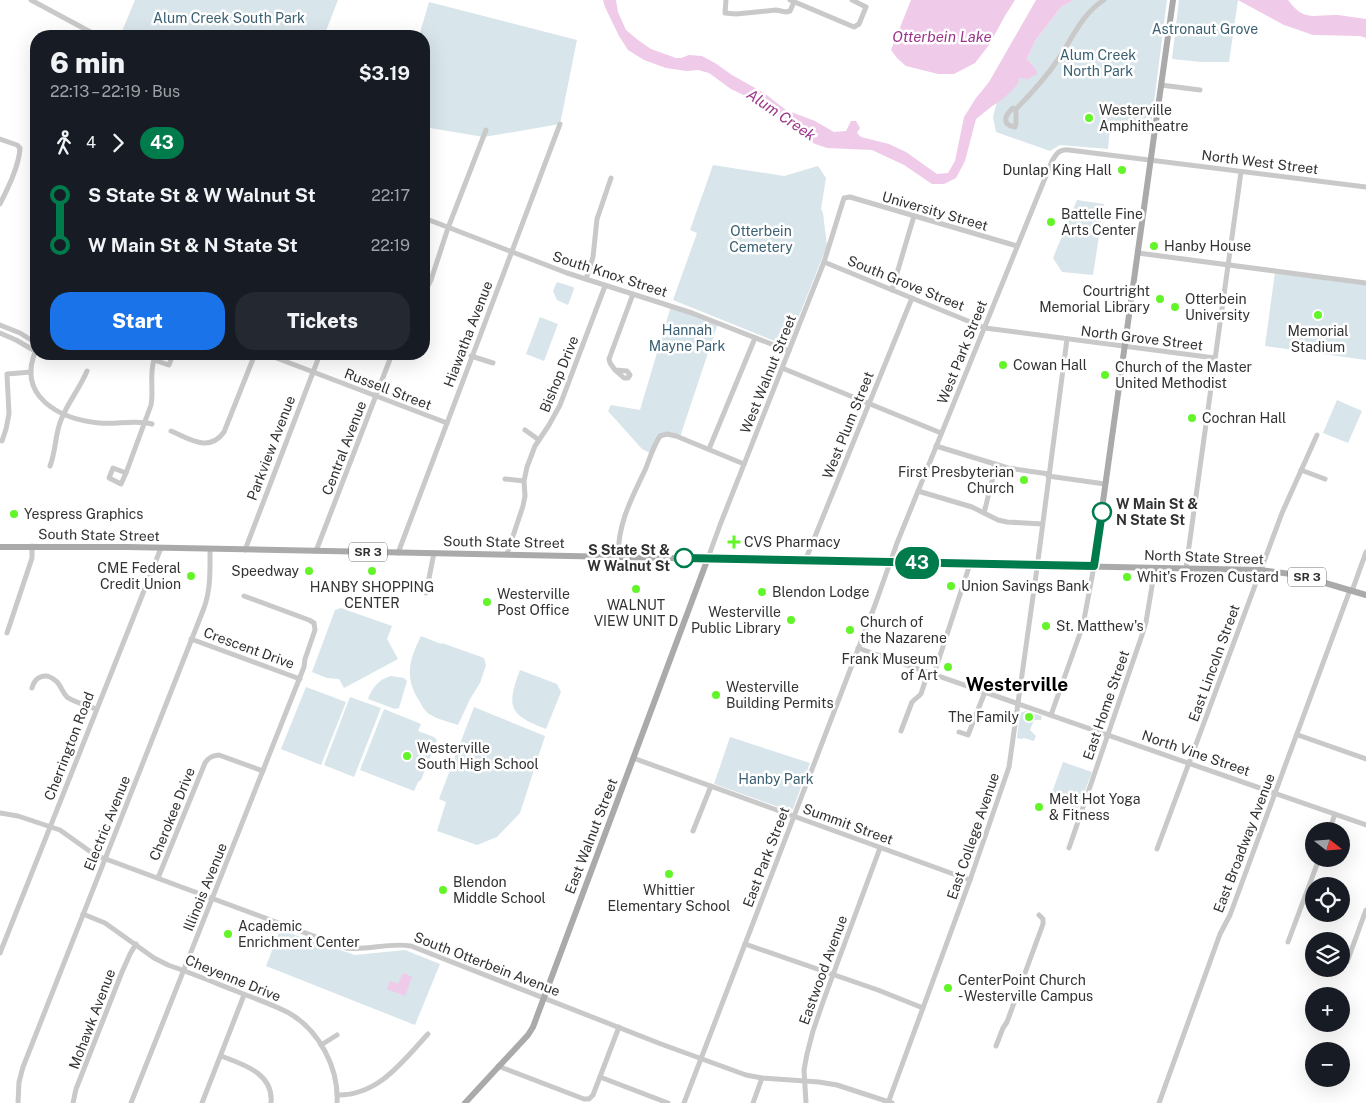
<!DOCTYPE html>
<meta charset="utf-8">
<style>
body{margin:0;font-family:"Public Sans",sans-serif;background:#242831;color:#f1f3f6;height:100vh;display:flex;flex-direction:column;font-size:19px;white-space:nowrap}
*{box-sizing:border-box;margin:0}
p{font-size:16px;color:#9ea1a6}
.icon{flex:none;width:28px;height:28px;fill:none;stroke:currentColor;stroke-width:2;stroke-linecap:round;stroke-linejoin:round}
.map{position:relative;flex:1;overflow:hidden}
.drawer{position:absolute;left:30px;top:30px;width:400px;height:330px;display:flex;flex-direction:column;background:#171b24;border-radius:20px;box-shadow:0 5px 20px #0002}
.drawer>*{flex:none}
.badge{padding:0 10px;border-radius:16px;font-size:18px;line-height:32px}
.needle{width:32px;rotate:107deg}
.controls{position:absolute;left:1305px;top:822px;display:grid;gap:10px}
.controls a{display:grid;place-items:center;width:45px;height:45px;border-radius:50%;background:#171b24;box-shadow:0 5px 20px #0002;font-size:25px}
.map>.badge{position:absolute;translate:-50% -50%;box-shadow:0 0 0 2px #fff}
.legs{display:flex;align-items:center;gap:8px;height:55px;padding:0 20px;font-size:16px}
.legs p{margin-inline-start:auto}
.head{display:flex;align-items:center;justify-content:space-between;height:85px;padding:0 20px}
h1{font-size:28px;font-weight:800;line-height:38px}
.primary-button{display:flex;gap:10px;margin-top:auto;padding:10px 20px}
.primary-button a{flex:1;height:58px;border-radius:20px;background:#1a73e8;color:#fff;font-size:20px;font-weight:800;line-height:58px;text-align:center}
.primary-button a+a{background:#242831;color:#f1f3f6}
ul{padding:0 20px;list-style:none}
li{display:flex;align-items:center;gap:18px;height:50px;font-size:19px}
li i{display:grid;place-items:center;width:8px;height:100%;margin:0 6px;background:currentColor}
li i::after{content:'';width:12px;height:12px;margin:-6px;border:4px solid;border-radius:50%;background:#171b24}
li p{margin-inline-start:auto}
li:first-child i{background:linear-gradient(#0000 50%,currentColor 0)}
li:last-child i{background:linear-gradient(currentColor 50%,#0000 0)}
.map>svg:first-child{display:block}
</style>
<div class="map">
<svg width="1366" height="1103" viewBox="0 0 1366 1103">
<rect width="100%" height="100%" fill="#fff"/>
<g fill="#d8e5ea">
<path d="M135,0H338L324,36H120Z"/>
<path d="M1074,0H1167L1150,134L1110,128L1108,149L1060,145L1050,151L996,132L993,117L1002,82L1036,69L1027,59L1035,41L1061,7Z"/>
<path d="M1179,0H1238L1229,62H1201L1172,59Z"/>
<path d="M429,2L577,40L560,124L484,137L424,127V36H419Z"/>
<path d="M713,165L784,176L818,166L826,178L821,209L823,213L827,246L787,346L673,300L697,233L690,230Z"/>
<path d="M1077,200L1104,204L1093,275L1062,272L1053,258Z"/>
<path d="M1275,272L1366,284V360L1265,346Z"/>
<path d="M557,282L573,287L574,289L568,305L557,300L553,291Z"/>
<path d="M671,306L718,323L680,437L663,434L652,454L642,449L608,411L611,405L640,410Z"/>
<path d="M540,317L558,324L544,361L526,354Z"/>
<path d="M1337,400L1362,411L1348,443L1323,433Z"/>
<path d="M341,608L392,626L387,639L398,659L344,688L339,679L327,678L312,672L335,610Z"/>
<path d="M421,636L441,644L442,643L484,658L486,665L480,683L470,699L458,725C449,722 437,719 429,714C425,711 422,706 420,702C404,678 409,660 421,636Z"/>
<path d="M520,670L557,684L561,692L546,729C509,715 506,707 520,670Z"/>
<path d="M391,676L404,678L407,681L399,708L395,709L368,699C372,688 379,679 391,676Z"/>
<path d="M306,687L346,702L321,765L281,749Z"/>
<path d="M350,697L381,708L354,777L324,765Z"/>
<path d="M474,707L545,736L520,813L497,837L477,845L437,831L446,802L439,799Z"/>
<path d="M384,709L421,724L418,731L434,737L437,740L421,780L418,782L414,791L360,770Z"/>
<path d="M1026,711L1042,716L1041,720H1034L1030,730L1036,736L1034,741L1024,738L1021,739L1017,738L1020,713Z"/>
<path d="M730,737L810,763L793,809L790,811L714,784Z"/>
<path d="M1063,762L1092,772L1078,809L1050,798Z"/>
<path d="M280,930L355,955L405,950L440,964L415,1025L266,966Z"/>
</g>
<g fill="#f0cae9">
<path d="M603,0H616L618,12L626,30L638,40L651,49L676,58H681L689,55L702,56L715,63L732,75L764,93L786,110L815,121L834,132L846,131L851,121H856L860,128L857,133L861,137L889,144L906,152L937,174L948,173L955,161L964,117L976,98L989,82L1036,0H1074L1061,7L1035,41L1027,59L1036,69L1037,74L1028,79L1019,78L1018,84L1003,99L991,107L976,119L965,161L956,178L944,184H932L904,165L872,150L827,148L815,144L799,134L771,109L756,101L731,89L709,73L698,70L687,71L666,68L644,60L628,50L619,36L605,7Z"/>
<path d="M911,0H1015L1006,14L989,45L975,63L954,74H938L906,66L897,58L891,50Z"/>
<path d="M1238,0H1288C1305,23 1314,14 1338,15C1347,16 1357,18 1366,19V38L1360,36L1313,35L1284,25Z"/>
<path d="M403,973L412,977L405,996L387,989L390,981L398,984Z"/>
</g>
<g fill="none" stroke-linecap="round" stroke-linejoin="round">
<g stroke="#c9c9c9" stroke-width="5">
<path d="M31,0L98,36"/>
<path d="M726,0L725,13L736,14L776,10L786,12L790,11L794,2"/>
<path d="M790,0L854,27L859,24L866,7L852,0"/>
<path d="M1161,85L1200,90"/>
<path d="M1016,109V123L1015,127C1001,125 1005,115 1013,108L1016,109C1032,93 1047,76 1059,58C1073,37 1082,14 1104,0"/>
<path d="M0,139L17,145L20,148C19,166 8,188 0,204"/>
<path d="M424,218L567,273L692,313L789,351"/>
<path d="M1138,253L1366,283"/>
<path d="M824,262L985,328L1215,358"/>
<path d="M586,279L593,257L597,219L611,178"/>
<path d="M892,290L914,216"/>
<path d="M424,293L431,280L448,228L486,130"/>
<path d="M0,325L20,333L36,343"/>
<path d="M0,333L16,340L35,351"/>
<path d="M36,350C16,396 59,419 99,423C116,425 135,419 152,424"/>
<path d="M157,354L154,360L169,365L173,354"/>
<path d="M266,354L447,423"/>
<path d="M471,356L493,363"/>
<path d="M782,368L941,433"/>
<path d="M615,370L624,378H628L630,375L627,371L615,370L610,363L609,359L633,294"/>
<path d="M525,430L539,440"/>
<path d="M171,431C190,439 209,453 224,432L255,354"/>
<path d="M2,441L6,429L9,414L7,374L31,372"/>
<path d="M936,446L1008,468L1049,474"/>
<path d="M709,449L755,338"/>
<path d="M50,466C56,451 55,434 61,420C68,402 80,388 87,371"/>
<path d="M113,468L126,473L121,484L109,478Z"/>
<path d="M1301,470L1325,479"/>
<path d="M126,473L151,405C154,390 149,375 154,360"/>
<path d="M1048,476L1105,484"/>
<path d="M505,479L524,481"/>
<path d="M918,491L972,507L998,520L1007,522L1042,524"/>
<path d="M984,513L993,477V471L995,464"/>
<path d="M245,550L320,354"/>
<path d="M316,551L392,354"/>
<path d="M398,553L560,124"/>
<path d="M507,554L523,506L525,496L524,481L527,467L535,446L549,425L560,405L605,286"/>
<path d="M618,557C618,522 632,498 646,468C650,457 654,445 660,436L667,434L676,436L744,464"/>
<path d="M708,558L720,525L824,262L844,198L850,197L1017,246"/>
<path d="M805,561L912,298"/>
<path d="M1186,568L1241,172"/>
<path d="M1352,591L1366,552"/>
<path d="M426,593L434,553"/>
<path d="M7,633L32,558V546"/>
<path d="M191,639L300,679"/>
<path d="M858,648L1366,825"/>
<path d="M934,674L970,564"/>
<path d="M32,688C35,676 46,672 56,681C61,685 62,692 67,697C75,703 88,705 96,709"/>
<path d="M1051,715L1083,625L1094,566"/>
<path d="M901,731L912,702L921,694L928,672"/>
<path d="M959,732L968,735L985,692"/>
<path d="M1298,735L1366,759"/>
<path d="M633,758L970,880"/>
<path d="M0,813L18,816L60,830L95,855L346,948C369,951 387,942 411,946L661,1044L746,1075L762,1078L819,1082L837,1085L892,1103"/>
<path d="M693,831L711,786"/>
<path d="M1329,831L1335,814"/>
<path d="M1069,848L1142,635L1146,622L1155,568"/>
<path d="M1157,849L1282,513L1317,435"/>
<path d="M158,878L205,763C209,757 212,756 219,755L263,771"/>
<path d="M83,914L105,923L154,958L168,965C191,973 213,982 236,991C253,998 272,1004 289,1013C319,1030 339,1068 337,1103"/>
<path d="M1288,942L1319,859"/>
<path d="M745,944L878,990L923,1008"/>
<path d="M0,953L161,548"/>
<path d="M1347,962L1366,910"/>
<path d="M321,1045L337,1035"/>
<path d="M996,1046L1003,1028L1007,1022L1043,924V919L1039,915"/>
<path d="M221,1056C242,1064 274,1073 271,1103"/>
<path d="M498,1066L584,1099H589L593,1095L619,1027"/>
<path d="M600,1077L668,1103"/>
<path d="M338,1095C379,1095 403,1061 428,1034"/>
<path d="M18,1103L19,1082L23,1067L204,608C211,589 210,569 210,549"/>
<path d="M73,1103L76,1089L122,972L130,954L136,944"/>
<path d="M131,1103L304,667L305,659L315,630L314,623L309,620L244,596"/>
<path d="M202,1103L244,995"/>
<path d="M684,1103L875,605L897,543L1052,161C1057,153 1059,149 1069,150L1366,187"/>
<path d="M753,1103L762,1078"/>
<path d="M806,1103L804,1070L807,1054L813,1031L824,999L880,848"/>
<path d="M888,1103L970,880L1009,767L1037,568L1067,339"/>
<path d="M1159,1103L1220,934L1230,915L1350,590"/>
</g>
<g stroke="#aaa" stroke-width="6">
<path d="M0,547H127L1260,570L1298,575L1366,595"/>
<path d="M1094,566L1173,0"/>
<path d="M465,1103L528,1035L533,1027L708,558"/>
</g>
</g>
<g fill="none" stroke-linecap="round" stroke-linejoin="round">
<g stroke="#fff" stroke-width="11">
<path id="line-1" d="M684,558L1094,566L1102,512"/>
</g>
<use href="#line-1" stroke="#007b4b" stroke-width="8"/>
</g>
<g fill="#62f527" stroke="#fff" stroke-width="2">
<circle cx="1089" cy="118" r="5"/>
<circle cx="1122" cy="170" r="5"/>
<circle cx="1051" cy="222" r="5"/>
<circle cx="1154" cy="246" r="5"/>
<circle cx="1160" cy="299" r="5"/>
<circle cx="1175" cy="307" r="5"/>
<circle cx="1318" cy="315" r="5"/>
<circle cx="1003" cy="365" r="5"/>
<circle cx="1105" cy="375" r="5"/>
<circle cx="1192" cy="418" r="5"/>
<circle cx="1024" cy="480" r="5"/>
<circle cx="14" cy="514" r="5"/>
<path d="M731.5 534.5h5v5h5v5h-5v5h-5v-5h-5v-5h5z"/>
<circle cx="309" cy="571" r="5"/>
<circle cx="372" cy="571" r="5"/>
<circle cx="191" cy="576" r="5"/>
<circle cx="1127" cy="577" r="5"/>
<circle cx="951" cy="586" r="5"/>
<circle cx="636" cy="589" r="5"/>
<circle cx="762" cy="592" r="5"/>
<circle cx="487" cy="602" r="5"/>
<circle cx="791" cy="620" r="5"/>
<circle cx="1046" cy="626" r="5"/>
<circle cx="850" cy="630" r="5"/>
<circle cx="948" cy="667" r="5"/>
<circle cx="716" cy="695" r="5"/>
<circle cx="1029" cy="717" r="5"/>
<circle cx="407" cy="756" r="5"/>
<circle cx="1039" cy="807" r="5"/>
<circle cx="669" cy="874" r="5"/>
<circle cx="443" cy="890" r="5"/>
<circle cx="228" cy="934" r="5"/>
<circle cx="948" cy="988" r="5"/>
</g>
<g fill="#fff" stroke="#007b4b" stroke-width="2.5">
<circle cx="1102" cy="512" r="9"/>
<circle cx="684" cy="558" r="9"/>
</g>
<g text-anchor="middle" stroke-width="5" stroke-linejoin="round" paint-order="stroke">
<g fill="#fff" stroke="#707070" stroke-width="1">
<rect x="349" y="542.5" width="38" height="19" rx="4"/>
<rect x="1288" y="567.5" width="38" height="19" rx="4"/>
</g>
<g font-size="12" font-weight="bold" fill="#323232">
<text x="368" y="556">SR 3</text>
<text x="1307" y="581">SR 3</text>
</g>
<g font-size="14" fill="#3a6072" stroke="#fff">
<text x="229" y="23">Alum Creek South Park</text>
<text x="1205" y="34">Astronaut Grove</text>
<text x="1098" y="60">Alum Creek<tspan x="1098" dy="16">North Park</tspan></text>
<text x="761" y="236">Otterbein<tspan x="761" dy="16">Cemetery</tspan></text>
<text x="687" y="335">Hannah<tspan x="687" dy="16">Mayne Park</tspan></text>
<text x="776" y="784">Hanby Park</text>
</g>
<g font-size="14" fill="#323232" stroke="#fff" text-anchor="start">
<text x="1099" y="115">Westerville<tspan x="1099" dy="16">Amphitheatre</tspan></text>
<text x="1112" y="175" text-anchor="end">Dunlap King Hall</text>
<text x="1061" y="219">Battelle Fine<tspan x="1061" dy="16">Arts Center</tspan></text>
<text x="1164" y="251">Hanby House</text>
<text x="1150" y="296" text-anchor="end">Courtright<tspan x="1150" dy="16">Memorial Library</tspan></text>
<text x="1185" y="304">Otterbein<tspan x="1185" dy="16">University</tspan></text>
<text x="1318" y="336" text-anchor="middle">Memorial<tspan x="1318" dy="16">Stadium</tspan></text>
<text x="1013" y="370">Cowan Hall</text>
<text x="1115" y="372">Church of the Master<tspan x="1115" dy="16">United Methodist</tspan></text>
<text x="1202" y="423">Cochran Hall</text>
<text x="1014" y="477" text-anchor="end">First Presbyterian<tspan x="1014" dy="16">Church</tspan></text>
<text x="24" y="519">Yespress Graphics</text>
<text x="744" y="547">CVS Pharmacy</text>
<text x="181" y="573" text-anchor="end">CME Federal<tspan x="181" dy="16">Credit Union</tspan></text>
<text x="299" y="576" text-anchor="end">Speedway</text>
<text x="1137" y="582">Whit's Frozen Custard</text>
<text x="961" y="591">Union Savings Bank</text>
<text x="372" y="592" text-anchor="middle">HANBY SHOPPING<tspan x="372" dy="16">CENTER</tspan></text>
<text x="772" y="597">Blendon Lodge</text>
<text x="497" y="599">Westerville<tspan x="497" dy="16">Post Office</tspan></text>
<text x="636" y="610" text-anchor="middle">WALNUT<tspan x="636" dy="16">VIEW UNIT D</tspan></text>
<text x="781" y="617" text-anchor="end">Westerville<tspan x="781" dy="16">Public Library</tspan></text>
<text x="860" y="627">Church of<tspan x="860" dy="16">the Nazarene</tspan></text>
<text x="1056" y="631">St. Matthew's</text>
<text x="938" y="664" text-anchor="end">Frank Museum<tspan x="938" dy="16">of Art</tspan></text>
<text x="726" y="692">Westerville<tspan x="726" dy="16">Building Permits</tspan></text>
<text x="1019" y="722" text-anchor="end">The Family</text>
<text x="417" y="753">Westerville<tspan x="417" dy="16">South High School</tspan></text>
<text x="1049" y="804">Melt Hot Yoga<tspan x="1049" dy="16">&amp; Fitness</tspan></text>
<text x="453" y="887">Blendon<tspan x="453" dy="16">Middle School</tspan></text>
<text x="669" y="895" text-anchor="middle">Whittier<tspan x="669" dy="16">Elementary School</tspan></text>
<text x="238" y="931">Academic<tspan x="238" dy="16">Enrichment Center</tspan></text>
<text x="958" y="985">CenterPoint Church<tspan x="958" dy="16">- Westerville Campus</tspan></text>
</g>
<g font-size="14" fill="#323232" stroke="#fff">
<text transform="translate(1260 162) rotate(7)" y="5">North West Street</text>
<text transform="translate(935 211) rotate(16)" y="5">University Street</text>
<text transform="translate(610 274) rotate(18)" y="5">South Knox Street</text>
<text transform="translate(906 283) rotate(22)" y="5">South Grove Street</text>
<text transform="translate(468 334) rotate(-69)" y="5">Hiawatha Avenue</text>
<text transform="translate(1142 338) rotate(7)" y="5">North Grove Street</text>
<text transform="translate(962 352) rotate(-68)" y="5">West Park Street</text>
<text transform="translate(559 374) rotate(-68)" y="5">Bishop Drive</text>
<text transform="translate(768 374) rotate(-68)" y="5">West Walnut Street</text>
<text transform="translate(388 389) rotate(21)" y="5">Russell Street</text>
<text transform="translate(848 425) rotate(-68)" y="5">West Plum Street</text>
<text transform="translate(271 448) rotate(-69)" y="5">Parkview Avenue</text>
<text transform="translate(344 448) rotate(-69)" y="5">Central Avenue</text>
<text transform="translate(99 535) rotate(1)" y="5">South State Street</text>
<text transform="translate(504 542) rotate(1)" y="5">South State Street</text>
<text transform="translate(1204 557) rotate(2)" y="5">North State Street</text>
<text transform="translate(249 648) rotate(20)" y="5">Crescent Drive</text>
<text transform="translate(1214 663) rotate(-70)" y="5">East Lincoln Street</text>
<text transform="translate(1106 705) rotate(-71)" y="5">East Home Street</text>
<text transform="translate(69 746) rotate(-69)" y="5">Cherrington Road</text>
<text transform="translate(1196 753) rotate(19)" y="5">North Vine Street</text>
<text transform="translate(172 814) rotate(-68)" y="5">Cherokee Drive</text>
<text transform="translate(107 823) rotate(-68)" y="5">Electric Avenue</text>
<text transform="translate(848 824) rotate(20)" y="5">Summit Street</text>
<text transform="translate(591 836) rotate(-69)" y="5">East Walnut Street</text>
<text transform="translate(973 836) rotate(-71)" y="5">East College Avenue</text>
<text transform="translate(1244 843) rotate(-69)" y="5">East Broadway Avenue</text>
<text transform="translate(766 857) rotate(-69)" y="5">East Park Street</text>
<text transform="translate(205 887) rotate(-68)" y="5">Illinois Avenue</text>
<text transform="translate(487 964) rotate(21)" y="5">South Otterbein Avenue</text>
<text transform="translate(823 970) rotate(-70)" y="5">Eastwood Avenue</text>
<text transform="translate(233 978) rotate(22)" y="5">Cheyenne Drive</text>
<text transform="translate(92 1019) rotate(-69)" y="5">Mohawk Avenue</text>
</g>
<g font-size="14" font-weight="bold" fill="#323232" stroke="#fff" text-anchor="start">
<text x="1116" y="509">W Main St &amp;<tspan x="1116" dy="16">N State St</tspan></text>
<text x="670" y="555" text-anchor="end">S State St &amp;<tspan x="670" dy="16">W Walnut St</tspan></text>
</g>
<g font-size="15" font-style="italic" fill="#9d368b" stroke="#fff">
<text x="942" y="42">Otterbein Lake</text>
<text transform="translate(781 115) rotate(34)" y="5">Alum Creek</text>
</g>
<g font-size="19" font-weight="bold" fill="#000" stroke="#fff">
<text x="1017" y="691">Westerville</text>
</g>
</g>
</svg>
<div class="controls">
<a><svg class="needle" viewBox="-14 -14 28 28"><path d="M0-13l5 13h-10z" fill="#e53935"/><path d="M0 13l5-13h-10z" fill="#9ea1a6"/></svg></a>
<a><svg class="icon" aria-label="locate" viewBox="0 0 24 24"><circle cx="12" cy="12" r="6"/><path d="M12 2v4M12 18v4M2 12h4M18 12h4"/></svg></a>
<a><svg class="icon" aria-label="layers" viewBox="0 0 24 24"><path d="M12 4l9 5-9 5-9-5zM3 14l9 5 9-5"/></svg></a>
<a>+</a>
<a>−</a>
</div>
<b class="badge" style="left:917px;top:563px;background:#007b4b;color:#fff">43</b>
<section class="drawer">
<div class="head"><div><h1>6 min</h1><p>22:13 – 22:19 · Bus</p></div><b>$3.19</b></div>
<div class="legs"><svg class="icon" aria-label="walk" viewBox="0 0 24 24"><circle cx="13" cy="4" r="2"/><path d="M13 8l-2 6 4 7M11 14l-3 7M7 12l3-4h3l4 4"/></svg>4<svg class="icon" aria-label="forward" viewBox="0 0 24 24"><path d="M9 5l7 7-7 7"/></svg><b class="badge" style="background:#007b4b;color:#fff">43</b></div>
<ul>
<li><i style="color:#007b4b"></i><b>S State St &amp; W Walnut St</b><p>22:17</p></li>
<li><i style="color:#007b4b"></i><b>W Main St &amp; N State St</b><p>22:19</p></li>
</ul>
<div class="primary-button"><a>Start</a><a>Tickets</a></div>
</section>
</div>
